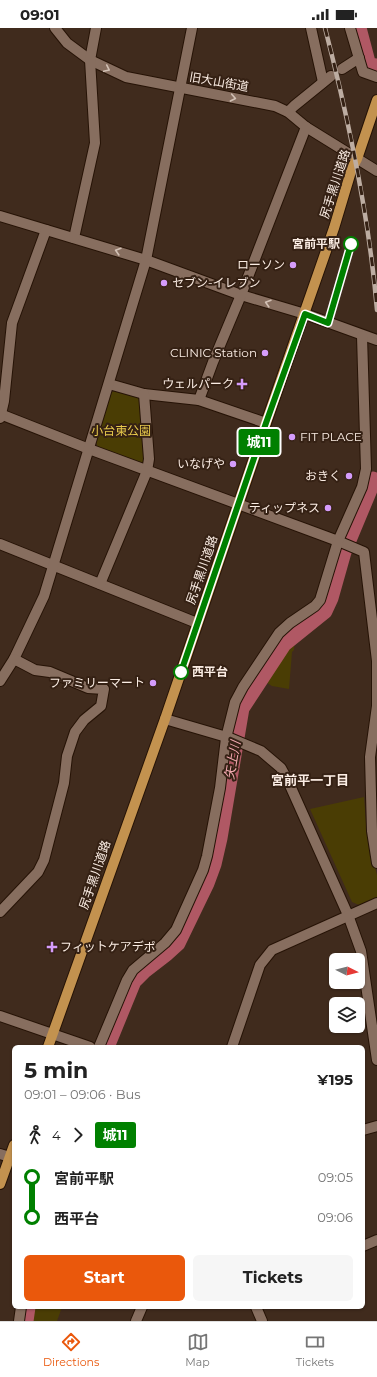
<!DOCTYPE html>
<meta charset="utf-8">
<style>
body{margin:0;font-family:Montserrat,"Noto Sans JP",sans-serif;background:#f6f6f6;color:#222;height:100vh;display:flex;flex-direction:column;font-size:15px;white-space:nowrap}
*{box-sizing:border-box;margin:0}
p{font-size:13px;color:#767676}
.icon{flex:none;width:22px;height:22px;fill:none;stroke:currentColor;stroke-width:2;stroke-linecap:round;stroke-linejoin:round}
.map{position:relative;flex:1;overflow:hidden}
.sheet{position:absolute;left:12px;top:1017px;width:353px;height:264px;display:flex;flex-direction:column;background:#fff;border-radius:6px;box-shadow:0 1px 3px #0004}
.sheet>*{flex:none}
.badge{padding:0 8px;border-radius:3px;font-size:14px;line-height:26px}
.needle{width:26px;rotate:96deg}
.fabs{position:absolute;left:329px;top:925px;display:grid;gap:8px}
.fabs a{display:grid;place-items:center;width:36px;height:36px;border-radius:6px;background:#fff;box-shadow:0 1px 3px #0004;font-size:20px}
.map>.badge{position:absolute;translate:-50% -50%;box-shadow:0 0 0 2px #fff}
.legs{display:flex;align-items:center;gap:6px;height:44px;padding:0 12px;font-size:13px}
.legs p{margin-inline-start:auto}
.overview{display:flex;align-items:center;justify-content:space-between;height:68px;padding:0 12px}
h1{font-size:22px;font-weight:700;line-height:30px}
.primary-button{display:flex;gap:8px;margin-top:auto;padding:8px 12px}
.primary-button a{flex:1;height:46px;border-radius:6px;background:#ea580c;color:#fff;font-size:16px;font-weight:700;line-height:46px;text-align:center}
.primary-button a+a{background:#f6f6f6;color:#222}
ul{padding:0 12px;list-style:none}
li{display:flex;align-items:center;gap:14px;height:40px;font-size:15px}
li i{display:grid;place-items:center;width:6px;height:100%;margin:0 5px;background:currentColor}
li i::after{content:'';width:10px;height:10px;margin:-5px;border:3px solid;border-radius:50%;background:#fff}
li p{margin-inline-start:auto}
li:first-child i{background:linear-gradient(#0000 50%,currentColor 0)}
li:last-child i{background:linear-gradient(currentColor 50%,#0000 0)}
.status{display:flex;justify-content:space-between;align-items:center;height:28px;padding:0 20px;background:#fff;direction:ltr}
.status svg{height:11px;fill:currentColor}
.menu{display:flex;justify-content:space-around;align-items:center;height:56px;border-top:1px solid #e0e0e0;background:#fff;font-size:11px;color:#767676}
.menu a{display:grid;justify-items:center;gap:2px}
.menu .selected{color:#ea580c}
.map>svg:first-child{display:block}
</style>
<div class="status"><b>09:01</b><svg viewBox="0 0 49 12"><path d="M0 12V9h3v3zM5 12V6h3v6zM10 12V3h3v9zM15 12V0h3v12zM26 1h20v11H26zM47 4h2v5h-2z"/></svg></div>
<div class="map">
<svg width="377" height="1293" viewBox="0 0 377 1293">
<rect width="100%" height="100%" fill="#402b1d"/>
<g fill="#4a3d04">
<path d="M116,362L138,368L142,375L147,431L143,435L98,419L95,412L110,365Z"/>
<path d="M295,610L294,622L292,624L289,661L272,658L264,653L284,617Z"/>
<path d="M364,769L367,808L377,847V869L359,877L352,874L310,781Z"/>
<path d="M31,1279H62L57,1293H30Z"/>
</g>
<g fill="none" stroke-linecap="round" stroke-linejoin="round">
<g stroke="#b05864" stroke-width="17">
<path d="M358,0L368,38L377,39"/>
<path d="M106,1019L133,953L144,942L166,925L177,915L206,855L213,836L219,810L241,680L283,616L324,583L330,570L343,524L373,452"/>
<path d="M25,1293L27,1279"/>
</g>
<g stroke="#261306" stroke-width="12">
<g id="minor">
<path d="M55,0L67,15L90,32L126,49L275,78L288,84L306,99L377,143"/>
<path d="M311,0L323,54"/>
<path d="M350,0L363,44L377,49"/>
<path d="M342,41L359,30"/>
<path d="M288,84L294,78L331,48"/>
<path d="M0,188L146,232L241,267L305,286L377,312"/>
<path d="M74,210L95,115L90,32L96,0"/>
<path d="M109,356L144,366L199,372L266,395"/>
<path d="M199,372L213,334L241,267L306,99"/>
<path d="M0,386L89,421L338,513L364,524L377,633V678L370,729L372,803L377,835"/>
<path d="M0,390L4,373L12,295L46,202"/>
<path d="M0,516L197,595"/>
<path d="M100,556L147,443L149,431L144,366"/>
<path d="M0,653L14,631L44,568L146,232L192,0"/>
<path d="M165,691L230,710L261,723L281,740L288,753L348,887L361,923L377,1032"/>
<path d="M0,884L38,844L44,832L64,755L67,728L75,704L84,692L101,678L104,661L88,660L50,644L35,642L14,631"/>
<path d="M0,988L90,1019"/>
<path d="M99,1019L127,952L133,942L165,915L176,902L203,842L207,828L220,760L226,710L235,674L243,659L279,605L290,595L315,578L320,572L338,513L362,459L366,441L362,308"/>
<path d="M232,1019L260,937L272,922L377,875"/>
<path d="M363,1102L377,1098"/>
<path d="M0,1126L10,1129"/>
<path d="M363,1218L377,1212"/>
<path d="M256,1279L262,1293"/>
<path d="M19,1293L21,1279"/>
<path d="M136,1293L142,1279"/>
</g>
</g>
<g stroke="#261306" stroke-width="12">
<g id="major">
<path d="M48,1019L165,691L266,395L334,200L352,140L357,131L377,72"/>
<path d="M0,1156L14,1117"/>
</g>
</g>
<use href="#minor" stroke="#876e5f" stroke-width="10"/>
<use href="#major" stroke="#c3924f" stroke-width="10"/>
<g stroke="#bdada2" stroke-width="4.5">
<path id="rail" d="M325,0C349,93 369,187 377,282"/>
</g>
<use href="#rail" stroke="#352114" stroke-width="3" stroke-dasharray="9" stroke-linecap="butt"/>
</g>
<defs><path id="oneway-chevron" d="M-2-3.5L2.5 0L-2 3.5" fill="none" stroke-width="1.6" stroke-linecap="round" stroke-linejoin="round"/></defs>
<g stroke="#d2c1b5">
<use href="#oneway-chevron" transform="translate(107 41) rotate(25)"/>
<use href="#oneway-chevron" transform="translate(233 70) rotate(11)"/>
<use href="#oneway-chevron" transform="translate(118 223) rotate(-163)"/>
<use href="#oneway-chevron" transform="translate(268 275) rotate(-163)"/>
</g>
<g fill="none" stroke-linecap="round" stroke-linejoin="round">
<g stroke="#fff" stroke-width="9">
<path id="line-1" d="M181,644L266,395L305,286L328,295L351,216"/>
</g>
<use href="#line-1" stroke="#008000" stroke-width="6"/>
</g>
<g fill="#fff" stroke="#008000" stroke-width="2">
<circle cx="351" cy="216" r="7"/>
<circle cx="181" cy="644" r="7"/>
</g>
<g fill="#d59cfb" stroke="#352114" stroke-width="1.5">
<circle cx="293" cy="237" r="4"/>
<circle cx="164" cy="255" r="4"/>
<circle cx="265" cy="325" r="4"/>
<path d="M240 350h4v4h4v4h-4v4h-4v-4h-4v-4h4z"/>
<circle cx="292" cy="409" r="4"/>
<circle cx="233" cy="436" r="4"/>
<circle cx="349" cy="448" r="4"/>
<circle cx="328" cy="480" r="4"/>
<circle cx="153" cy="655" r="4"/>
<path d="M50 913h4v4h4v4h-4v4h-4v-4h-4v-4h4z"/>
</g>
<g text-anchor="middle" stroke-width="4" stroke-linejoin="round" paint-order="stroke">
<g font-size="12" fill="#fbede4" stroke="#352114">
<text transform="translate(219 54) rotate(10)" y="4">旧大山街道</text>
<text transform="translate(335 156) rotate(-72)" y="4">尻手黒川道路</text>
<text transform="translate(202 542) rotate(-71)" y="4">尻手黒川道路</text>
<text transform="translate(95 847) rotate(-71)" y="4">尻手黒川道路</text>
</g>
<g font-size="12" font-weight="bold" fill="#fbede4" stroke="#352114" text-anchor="end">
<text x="340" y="220">宮前平駅</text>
<text x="192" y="648" text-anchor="start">西平台</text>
</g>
<g font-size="12" fill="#fbede4" stroke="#352114" text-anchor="end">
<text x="285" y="241">ローソン</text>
<text x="172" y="259" text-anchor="start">セブン-イレブン</text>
<text x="257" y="329">CLINIC Station</text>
<text x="234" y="360">ウェルパーク</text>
<text x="300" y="413" text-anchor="start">FIT PLACE</text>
<text x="225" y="440">いなげや</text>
<text x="341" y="452">おきく</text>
<text x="320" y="484">ティップネス</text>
<text x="145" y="659">ファミリーマート</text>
<text x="60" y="923" text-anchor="start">フィットケアデポ</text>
</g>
<g font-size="12" fill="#e7c94c" stroke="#352114">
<text x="121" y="407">小台東公園</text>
</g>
<g font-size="13" font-style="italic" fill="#f3aab1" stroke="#352114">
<text transform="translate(232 732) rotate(-80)" y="5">矢上川</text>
</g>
<g font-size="13" font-weight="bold" fill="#fbede4" stroke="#352114">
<text x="310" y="757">宮前平一丁目</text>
</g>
</g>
</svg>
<div class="fabs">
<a><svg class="needle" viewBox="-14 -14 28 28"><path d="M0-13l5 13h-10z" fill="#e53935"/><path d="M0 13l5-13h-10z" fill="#767676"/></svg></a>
<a><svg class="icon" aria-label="layers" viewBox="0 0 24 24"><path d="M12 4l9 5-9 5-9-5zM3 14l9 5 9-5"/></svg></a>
</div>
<b class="badge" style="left:259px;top:414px;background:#008000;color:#fff">城11</b>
<section class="sheet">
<div class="overview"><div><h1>5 min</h1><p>09:01 – 09:06 · Bus</p></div><b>¥195</b></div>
<div class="legs"><svg class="icon" aria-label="walk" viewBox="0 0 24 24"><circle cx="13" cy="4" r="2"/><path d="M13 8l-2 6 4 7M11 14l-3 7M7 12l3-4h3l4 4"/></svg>4<svg class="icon" aria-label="forward" viewBox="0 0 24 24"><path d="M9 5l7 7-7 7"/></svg><b class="badge" style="background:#008000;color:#fff">城11</b></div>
<ul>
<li><i style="color:#008000"></i><b>宮前平駅</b><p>09:05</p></li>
<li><i style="color:#008000"></i><b>西平台</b><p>09:06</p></li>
</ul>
<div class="primary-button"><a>Start</a><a>Tickets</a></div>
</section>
</div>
<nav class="menu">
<a class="selected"><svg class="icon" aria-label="directions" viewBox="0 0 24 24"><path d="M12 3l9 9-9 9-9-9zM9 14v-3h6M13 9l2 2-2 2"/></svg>Directions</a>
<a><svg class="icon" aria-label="map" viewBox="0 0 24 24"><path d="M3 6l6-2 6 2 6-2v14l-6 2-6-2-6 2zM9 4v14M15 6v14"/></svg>Map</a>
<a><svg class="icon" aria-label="tickets" viewBox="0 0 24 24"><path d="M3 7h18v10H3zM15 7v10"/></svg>Tickets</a>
</nav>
